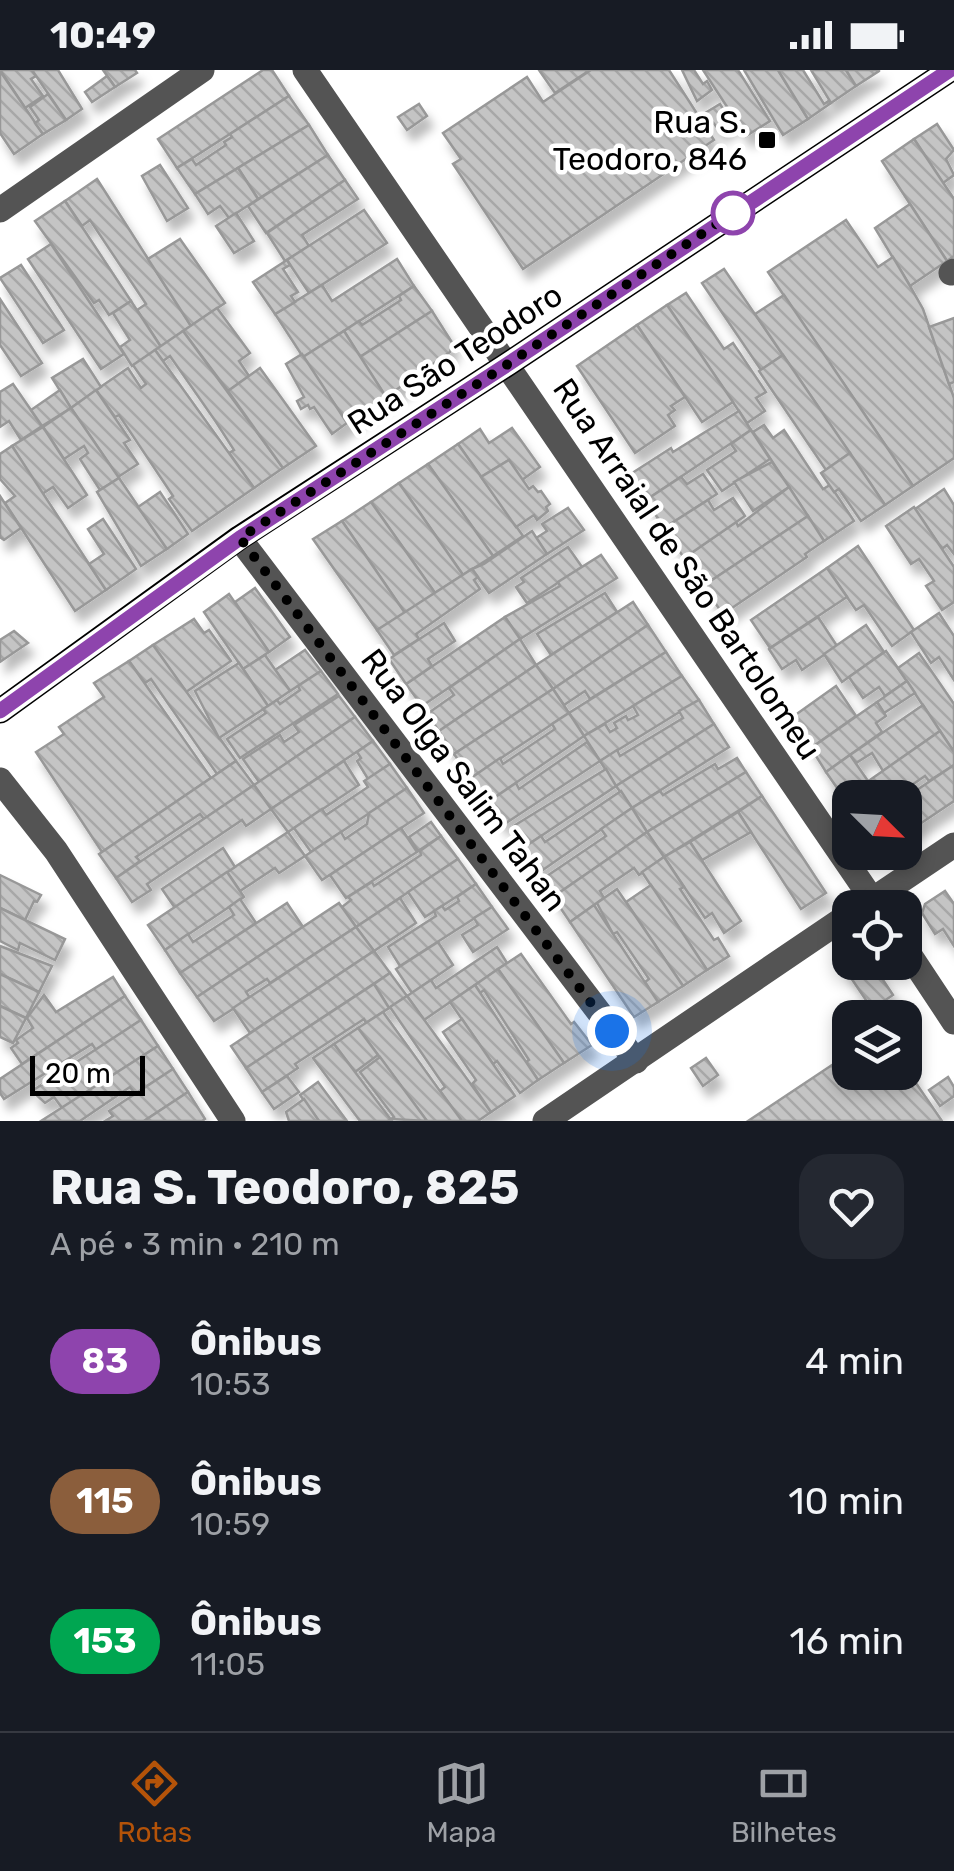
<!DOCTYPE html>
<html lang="pt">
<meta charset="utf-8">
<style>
body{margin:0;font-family:Rubik,sans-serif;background:#242831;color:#f1f3f6;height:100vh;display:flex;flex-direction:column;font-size:38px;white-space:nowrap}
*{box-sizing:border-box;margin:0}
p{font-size:32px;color:#9ea1a6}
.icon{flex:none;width:55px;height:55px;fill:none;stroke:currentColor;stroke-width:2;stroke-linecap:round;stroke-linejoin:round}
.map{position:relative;height:1051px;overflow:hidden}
.sheet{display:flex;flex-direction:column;background:#171b24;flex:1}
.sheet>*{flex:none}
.badge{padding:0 20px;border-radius:32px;font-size:35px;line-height:65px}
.needle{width:65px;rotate:114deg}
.tools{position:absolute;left:832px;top:710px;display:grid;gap:20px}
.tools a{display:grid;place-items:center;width:90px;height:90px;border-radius:20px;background:#171b24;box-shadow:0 5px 15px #0003;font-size:50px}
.scale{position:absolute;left:30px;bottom:25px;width:115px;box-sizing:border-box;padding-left:10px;border:5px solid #000;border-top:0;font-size:28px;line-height:35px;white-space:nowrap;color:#000;-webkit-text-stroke:8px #fff;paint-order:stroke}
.you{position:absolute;width:50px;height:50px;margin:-25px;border:8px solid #fff;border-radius:50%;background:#1a73e8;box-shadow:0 0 0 15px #1a73e833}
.map>.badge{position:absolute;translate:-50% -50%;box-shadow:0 0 0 5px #fff}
.round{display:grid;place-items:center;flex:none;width:105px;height:105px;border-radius:30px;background:#242831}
.head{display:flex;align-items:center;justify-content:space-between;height:170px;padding:0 50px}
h1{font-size:48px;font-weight:700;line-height:75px}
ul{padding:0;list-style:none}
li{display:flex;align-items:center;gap:30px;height:140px;padding:0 50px}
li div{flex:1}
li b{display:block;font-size:38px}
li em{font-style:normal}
li .badge{min-width:110px;font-weight:700;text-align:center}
.status{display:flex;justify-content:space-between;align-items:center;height:70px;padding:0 50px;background:#171b24;direction:ltr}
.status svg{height:28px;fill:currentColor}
.dock{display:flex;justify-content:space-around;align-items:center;height:140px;border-top:2px solid #363941;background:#171b24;font-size:28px;color:#9ea1a6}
.dock a{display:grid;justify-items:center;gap:5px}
.dock .on{color:#b45309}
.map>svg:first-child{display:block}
</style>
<div class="status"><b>10:49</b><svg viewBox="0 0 49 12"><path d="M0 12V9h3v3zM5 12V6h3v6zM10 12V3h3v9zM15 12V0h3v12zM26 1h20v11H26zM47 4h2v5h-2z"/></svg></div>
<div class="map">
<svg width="954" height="1051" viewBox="0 0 954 1051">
<defs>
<pattern id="building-back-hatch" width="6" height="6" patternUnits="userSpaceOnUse" patternTransform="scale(2.5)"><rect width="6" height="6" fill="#c4c4c4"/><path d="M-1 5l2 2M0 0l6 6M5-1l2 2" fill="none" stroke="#a7a7a7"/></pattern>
<filter id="shadow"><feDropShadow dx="6" dy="11" stdDeviation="5" flood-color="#0004"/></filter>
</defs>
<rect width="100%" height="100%" fill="#fff"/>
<g fill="url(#building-back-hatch)" stroke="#989898" stroke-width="2.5" filter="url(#shadow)">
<path d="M0,0H32L36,6L31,9L43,26L25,38Z"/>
<path d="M32,0H58L82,39L66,50Z"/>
<path d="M103,0H135L137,3L115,17Z"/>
<path d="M263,0H272L289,26L177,98L158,69Z"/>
<path d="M539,0H590L555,23Z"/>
<path d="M591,0H669L714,70L523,199L453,94L461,89L443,63L527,7L543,32Z"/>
<path d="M682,0H694L703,14L707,11L712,20L697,31Z"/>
<path d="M703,0H738L770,51L746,66Z"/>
<path d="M744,0H778L808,49L783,65Z"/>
<path d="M778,0H803L824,34L830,30L831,33L808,49Z"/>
<path d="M811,0H846L856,16L831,33Z"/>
<path d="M846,0H879V1L856,16Z"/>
<path d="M0,1L43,64L14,84L0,63Z"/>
<path d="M107,6L115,17L92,32L85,22Z"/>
<path d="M48,24L66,50L43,64L35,53L39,50L30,37Z"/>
<path d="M289,26L309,55L195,124L177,98L192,89L196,95L226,75L224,72L232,67L230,64Z"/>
<path d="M419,34L427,46L407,60L398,47Z"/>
<path d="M720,34L732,53L720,61L705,43Z"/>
<path d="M937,54L954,80L946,89L954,105L943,113L914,69Z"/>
<path d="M309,55L328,85L258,129L238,98Z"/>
<path d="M914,69L954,129V186L947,191L882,91Z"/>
<path d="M328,85L345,110L266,163L248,136Z"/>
<path d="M160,95L188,138L167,151L142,106Z"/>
<path d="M238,98L258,129L229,148L220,136L208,144L195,124Z"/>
<path d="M97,109L191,256L161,277L137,240L146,234L90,150L82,156L65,131Z"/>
<path d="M345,110L358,129L302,165L309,176L285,191L267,163Z"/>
<path d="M65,131L131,231L109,245L99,230L94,233L35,151Z"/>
<path d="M910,134L947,191L910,216L875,158Z"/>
<path d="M364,140L387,173L309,223L287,190Z"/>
<path d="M236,143L254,171L234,183L216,156Z"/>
<path d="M846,150L878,197L893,187L910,216L923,239L954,328V388L913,416L768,202Z"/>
<path d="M180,169L225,233L191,256L148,189Z"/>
<path d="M51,174L124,284L101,299L28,189Z"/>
<path d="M397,189L414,216L303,287L275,244L322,215L332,231Z"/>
<path d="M287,190L290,195L283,199L298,222L291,226L295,232L275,244L253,212Z"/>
<path d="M21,195L64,260L43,273L0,208Z"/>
<path d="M724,199L783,285L761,300L702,213Z"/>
<path d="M414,216L432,241L360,287L344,261L359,251L362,255L401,230L399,226Z"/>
<path d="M686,223L724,279L733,273L766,322L756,328L765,341L747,353L667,235Z"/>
<path d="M784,225L913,416L885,435L755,244Z"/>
<path d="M0,229L42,293L21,306L0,275Z"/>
<path d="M131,231L161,277L132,296L120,277L130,270L113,243Z"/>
<path d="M667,235L733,332L702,352L637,255Z"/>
<path d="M217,238L250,283L239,291L249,306L228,321L183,261Z"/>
<path d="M432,241L453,274L450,282L386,327L360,287Z"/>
<path d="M954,248V312L949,314L929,257Z"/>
<path d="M637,255L685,327L671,336L675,340L668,345L675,356L635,383L577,296Z"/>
<path d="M183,261L283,398L254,418L229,383L234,380L216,352L170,286L163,291L155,280Z"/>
<path d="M344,261L386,327L347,353L303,287Z"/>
<path d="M155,280L254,418L192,461L169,429L173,426L119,345L115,347L96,320L128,298L141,318L146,314L133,295Z"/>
<path d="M302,284L347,353L332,364L314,337L310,339L308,335L301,339L297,331L304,327L286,294Z"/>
<path d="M783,285L850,383L826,400L759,301Z"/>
<path d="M83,289L101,317L71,338L52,308Z"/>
<path d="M260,298L316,376L283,398L228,321Z"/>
<path d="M13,314L42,356L21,370L9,351L0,357V322Z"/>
<path d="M60,320L71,338L42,356L31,340Z"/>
<path d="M96,320L130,370L124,373L138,394L118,407L71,338Z"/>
<path d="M71,338L119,408L100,420L80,389L88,383L84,376L64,389L43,357Z"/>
<path d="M739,341L751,360L646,430L629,405L671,378L673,382Z"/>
<path d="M764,355L773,368L784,360L823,419L830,415L854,451L824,471L753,362Z"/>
<path d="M43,357L87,425L68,438L53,417L42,424L12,376Z"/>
<path d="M512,358L540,397L522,410L509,390L481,407L458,374L480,359L489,373Z"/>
<path d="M751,360L770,389L722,421L707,400L736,381L731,374Z"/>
<path d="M458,374L523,466L493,486L428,394Z"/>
<path d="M12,376L106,520L75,541L5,433L15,426L0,409V384Z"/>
<path d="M850,383L885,435L861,451L839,419L834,422L821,403Z"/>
<path d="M509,390L529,419L533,416L538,422L541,421L550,434L546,437L548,441L537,450L534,445L516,457L481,407Z"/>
<path d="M772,392L789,417L753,441L734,412Z"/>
<path d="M428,394L493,486L463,505L399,413Z"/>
<path d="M703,404L717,424L664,458L646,430L681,407L687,414Z"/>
<path d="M119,408L167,479L141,496L97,422Z"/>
<path d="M399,413L463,505L435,523L371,432Z"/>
<path d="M789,417L808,446L703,516L684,488L736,452L738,456Z"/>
<path d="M944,419L954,435V484L947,475L942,479L915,439Z"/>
<path d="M160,422L188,464L167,479L138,437Z"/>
<path d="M0,426L21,458L4,470L0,467Z"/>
<path d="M733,428L745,446L684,488L664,458L708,430L714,440Z"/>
<path d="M371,432L435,523L405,543L342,451Z"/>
<path d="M914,437L954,497V532L942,540L926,516L934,511L919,489L911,494L886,456Z"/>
<path d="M568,438L584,460L547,484L536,468L547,461L542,454Z"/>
<path d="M808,446L824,471L805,484L807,487L723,544L703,516Z"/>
<path d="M103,449L136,499L106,520L89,494L104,484L88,459Z"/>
<path d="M342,451L405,543L377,560L313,469Z"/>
<path d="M532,461L547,484L489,523L472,499L484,494Z"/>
<path d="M858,476L914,560L892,576L864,535L856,540L827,498Z"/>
<path d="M568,477L582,497L527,533L516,517L524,512L521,508Z"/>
<path d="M601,485L617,508L520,569L505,547L560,516L558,512Z"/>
<path d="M827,498L847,527L770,578L751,550Z"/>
<path d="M472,499L478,507L474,510L480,519L416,564L419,569L394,585L377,560Z"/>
<path d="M255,518L290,567L269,582L235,532Z"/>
<path d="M605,523L617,542L551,585L537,564Z"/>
<path d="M229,524L269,582L243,599L204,542Z"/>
<path d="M633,532L648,555L553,619L536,595Z"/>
<path d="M939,543L954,566V610L939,587L931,593L911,562Z"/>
<path d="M505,547L520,569L422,636L406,614Z"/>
<path d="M818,547L837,576L802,600L796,590L782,599L769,579Z"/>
<path d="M194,549L204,563L209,560L231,591L186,622L153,575Z"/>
<path d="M444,553L455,571L428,589L432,596L406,614L389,589Z"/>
<path d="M648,555L666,582L590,629L585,621L564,635L553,619Z"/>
<path d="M866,555L884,582L842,612L824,584Z"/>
<path d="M14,561L28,573L0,592V570Z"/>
<path d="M520,569L536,595L439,661L427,644L454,625L449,618Z"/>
<path d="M153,575L236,691L217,704L151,609L145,613L129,591Z"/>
<path d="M305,580L321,601L290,621L275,600Z"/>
<path d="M886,581L907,611L885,626L879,617L863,628L849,607Z"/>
<path d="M666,582L682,606L584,666L569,643Z"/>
<path d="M919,583L954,634V682L898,598Z"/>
<path d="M265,585L290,621L268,636L243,599Z"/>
<path d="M129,591L211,708L102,782L36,682L64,664L59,657L104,627L94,613Z"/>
<path d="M239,593L268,636L219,668L195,621Z"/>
<path d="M536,595L553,619L454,684L439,661Z"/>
<path d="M321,601L338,624L240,688L227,669L266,643L263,639L268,636L277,630L280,634L300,620L298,616Z"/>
<path d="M682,606L699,630L600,691L584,666L605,654L610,662L617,658L614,653L626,646L628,650L638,645L633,636Z"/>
<path d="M907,611L915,623L884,643L877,632Z"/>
<path d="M836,616L856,646L811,678L791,648Z"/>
<path d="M553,619L569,643L471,708L454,684Z"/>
<path d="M339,626L355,647L259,712L243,689L280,665L284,672L299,662L294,655Z"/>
<path d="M699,630L714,654L616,716L600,691L617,680L620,686L683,648L679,641Z"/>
<path d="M877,632L886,646L876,653L882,662L826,702L811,678Z"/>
<path d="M923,635L940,661L883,701L872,683L856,693L850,685Z"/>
<path d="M569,643L584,666L488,732L471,708L500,688L503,694L555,659L552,654Z"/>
<path d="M355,647L373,671L271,739L254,715Z"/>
<path d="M714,654L729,677L632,738L616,716Z"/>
<path d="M940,661L954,682V695L929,711L925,706L893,728H850V738L844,728Z"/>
<path d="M373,671L390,694L368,709L357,691L361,688L357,682Z"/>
<path d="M587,672L600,691L503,755L488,732L516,713L519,719Z"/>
<path d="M850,685L868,711L844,728L826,702Z"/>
<path d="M737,688L746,702L647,762L632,738L660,721L663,725L715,694L718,699Z"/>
<path d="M236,691L254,715L204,749L200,744L136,787L140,791L116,808L99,784L102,782Z"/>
<path d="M344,691L359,715L288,762L271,739Z"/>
<path d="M390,694L407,718L311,782L294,758L322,739L326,745L368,717L364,711Z"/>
<path d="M954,695V731L905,764V728Z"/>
<path d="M606,699L616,716L520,780L513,769L519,766L512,757Z"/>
<path d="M746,702L762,726L664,787L647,762Z"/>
<path d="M254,715L271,739L246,756L242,750L147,814L151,820L132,832L116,808Z"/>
<path d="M407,718L424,743L322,810L305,786L341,762L345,769L367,754L369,743Z"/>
<path d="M621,721L632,738L537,804L520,780L541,766L545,772Z"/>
<path d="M762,726L826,823L801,839L738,742Z"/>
<path d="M632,738L647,762L553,827L541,810L606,766L601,759Z"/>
<path d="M738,742L751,762L702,790L690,772Z"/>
<path d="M431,752L441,766L418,781L409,767Z"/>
<path d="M401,758L417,782L346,828L330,805Z"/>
<path d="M288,762L305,786L279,803L275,798L240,821L227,802Z"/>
<path d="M647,762L664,787L639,805L634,798L600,821L604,828L570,852L553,827Z"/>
<path d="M441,766L458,789L356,857L342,837L351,830L348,827L372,812L374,816L421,785L420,781Z"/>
<path d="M690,772L741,851L724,863L712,843L705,848L664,787Z"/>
<path d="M223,778L235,797L175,838L162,819Z"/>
<path d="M664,787L684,817L680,819L714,870L718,868L729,886L707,900L642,802Z"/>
<path d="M458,789L476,814L425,847L408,822Z"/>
<path d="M227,802L244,827L165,880L148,855Z"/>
<path d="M0,805L41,825L37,832L34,831L25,850L0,838Z"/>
<path d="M476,814L492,837L400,896L388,877L436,846L434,841L442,836L445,840L459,831L457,827Z"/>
<path d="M651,815L707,900L683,916L626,832Z"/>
<path d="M617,819L683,916L658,932L645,912L649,909L617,862L613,864L597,833Z"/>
<path d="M945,821L954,834V876L943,859L935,864L922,843L925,834Z"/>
<path d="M400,828L416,853L374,881L356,857Z"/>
<path d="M240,829L256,853L180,903L165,880L188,864L193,872L234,845L229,837Z"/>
<path d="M287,833L303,857L197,927L180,903Z"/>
<path d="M339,833L356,857L270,913L267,909L246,922L250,928L214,951L197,927Z"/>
<path d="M594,835L658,932L634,947L570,852Z"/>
<path d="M492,837L508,859L473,882L462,865L478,855L474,848Z"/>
<path d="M0,838L65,869L55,890L20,873L18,880L0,871Z"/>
<path d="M356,857L374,881L250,963L233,938Z"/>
<path d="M438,872L453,895L412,923L396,899Z"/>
<path d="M0,876L52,896L39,922L0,904Z"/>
<path d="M497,877L507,893L424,950L407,926L431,910L436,918Z"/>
<path d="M374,881L390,903L246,998L231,976Z"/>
<path d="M521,884L571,954L574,952L592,975L564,993L498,899Z"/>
<path d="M850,891L871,892L893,925L872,939L843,896Z"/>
<path d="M498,899L564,993L538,1010L526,992L529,990L484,920L480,923L475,915Z"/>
<path d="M390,903L407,926L389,938L374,914Z"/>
<path d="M0,904L39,922L26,948L0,936Z"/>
<path d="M113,907L125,926L22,994L11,978L18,973L16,970L33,958L27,948L44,925L56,942Z"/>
<path d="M374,914L389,938L366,953L364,949L295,994L298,998L262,1022L246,998Z"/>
<path d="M475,915L538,1010L520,1023L497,991L493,994L450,932Z"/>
<path d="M125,926L141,950L96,980L92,974L4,1029L0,1023V1009Z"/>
<path d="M407,926L491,1042L478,1051H462L440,1021L445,1017L390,937Z"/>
<path d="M0,936L26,948L13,973L0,967Z"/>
<path d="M383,942L440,1021L462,1051H427L358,958Z"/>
<path d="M462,949L515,1026L491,1042L472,1014L476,1010L443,962Z"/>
<path d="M141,950L158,976L62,1038L54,1027L45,1033L32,1021Z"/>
<path d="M358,958L378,985L355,1002L334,974Z"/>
<path d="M334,974L355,1002L392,1051H360L313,988Z"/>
<path d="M158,976L173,999L135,1024L130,1017L80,1051H41Z"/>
<path d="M850,983V1002H905V997L942,1051H748Z"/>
<path d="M380,987L427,1051L391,1049L394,1047L360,1002Z"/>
<path d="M706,988L718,1005L703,1016L691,998Z"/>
<path d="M173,999L188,1022L144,1051H105L113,1046L109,1041Z"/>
<path d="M287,1006L299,1022L274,1039L262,1022Z"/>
<path d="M948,1007L954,1017V1026L940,1036L929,1020Z"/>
<path d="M318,1012L347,1051H319L300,1025Z"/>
<path d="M188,1022L205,1049L202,1051H144Z"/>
<path d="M304,1029L319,1051H289L286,1042Z"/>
</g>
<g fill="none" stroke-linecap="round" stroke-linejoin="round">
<g stroke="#545454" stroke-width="25">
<path d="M305,0L878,838"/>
<path d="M0,140L202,0"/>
<path d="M951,203L954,201"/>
<path d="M239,468L636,991"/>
<path d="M0,710L56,781L233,1051"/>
<path d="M860,838L954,775"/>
<path d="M905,878L954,952"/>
<path d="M545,1051L850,844"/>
</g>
<path stroke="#000" stroke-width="25" d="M0,641L239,468L508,294L950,0"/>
</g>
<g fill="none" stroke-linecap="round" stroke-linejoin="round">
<g stroke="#fff" stroke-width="22">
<path id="line" d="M0,641L240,468L508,294L950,0"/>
</g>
<use href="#line" stroke="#8e44ad" stroke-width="15"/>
<path stroke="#000" stroke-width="10" stroke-dasharray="0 18" d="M612,961L240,468L508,294L733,143"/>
</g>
<rect fill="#000" stroke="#fff" stroke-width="4" x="757" y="60" width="20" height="20" rx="5"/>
<circle fill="#fff" stroke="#8e44ad" stroke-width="5" cx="733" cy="143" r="20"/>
<g text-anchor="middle" stroke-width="9" stroke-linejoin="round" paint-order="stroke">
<g font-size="32" fill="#000" stroke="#fff" text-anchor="end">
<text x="747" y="63">Rua S.<tspan x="747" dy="37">Teodoro, 846</tspan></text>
</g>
<g font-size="32" fill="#000" stroke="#fff">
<text transform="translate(455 289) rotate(-33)" y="11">Rua São Teodoro</text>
<text transform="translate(687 499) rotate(56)" y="11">Rua Arraial de São Bartolomeu</text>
<text transform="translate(464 710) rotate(53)" y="11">Rua Olga Salim Tahan</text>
</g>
</g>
</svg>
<div class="tools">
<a><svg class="needle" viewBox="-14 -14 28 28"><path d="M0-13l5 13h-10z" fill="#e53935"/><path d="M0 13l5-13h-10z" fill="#9ea1a6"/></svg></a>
<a><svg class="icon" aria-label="locate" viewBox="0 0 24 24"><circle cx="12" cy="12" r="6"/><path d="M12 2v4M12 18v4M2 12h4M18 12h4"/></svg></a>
<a><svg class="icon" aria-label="layers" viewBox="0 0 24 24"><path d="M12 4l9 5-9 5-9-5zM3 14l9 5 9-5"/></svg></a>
</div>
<div class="scale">20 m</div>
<div class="you" style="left:612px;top:961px"></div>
</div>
<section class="sheet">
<div class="head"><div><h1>Rua S. Teodoro, 825</h1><p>A pé · 3 min · 210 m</p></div><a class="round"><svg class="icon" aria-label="heart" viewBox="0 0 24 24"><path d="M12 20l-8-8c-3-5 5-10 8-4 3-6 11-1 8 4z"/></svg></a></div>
<ul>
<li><span class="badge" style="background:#8e44ad;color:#fff">83</span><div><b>Ônibus</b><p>10:53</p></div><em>4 min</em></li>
<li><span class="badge" style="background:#8b5e3c;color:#fff">115</span><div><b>Ônibus</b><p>10:59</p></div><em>10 min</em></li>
<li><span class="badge" style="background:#00a651;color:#fff">153</span><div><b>Ônibus</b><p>11:05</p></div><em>16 min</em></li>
</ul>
</section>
<nav class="dock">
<a class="on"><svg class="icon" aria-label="directions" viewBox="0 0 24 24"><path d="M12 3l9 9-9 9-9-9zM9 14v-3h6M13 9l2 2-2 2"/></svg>Rotas</a>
<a><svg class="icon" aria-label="map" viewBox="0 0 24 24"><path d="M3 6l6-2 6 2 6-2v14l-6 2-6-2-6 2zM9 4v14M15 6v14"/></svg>Mapa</a>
<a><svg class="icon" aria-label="tickets" viewBox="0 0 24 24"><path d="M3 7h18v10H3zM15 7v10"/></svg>Bilhetes</a>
</nav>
